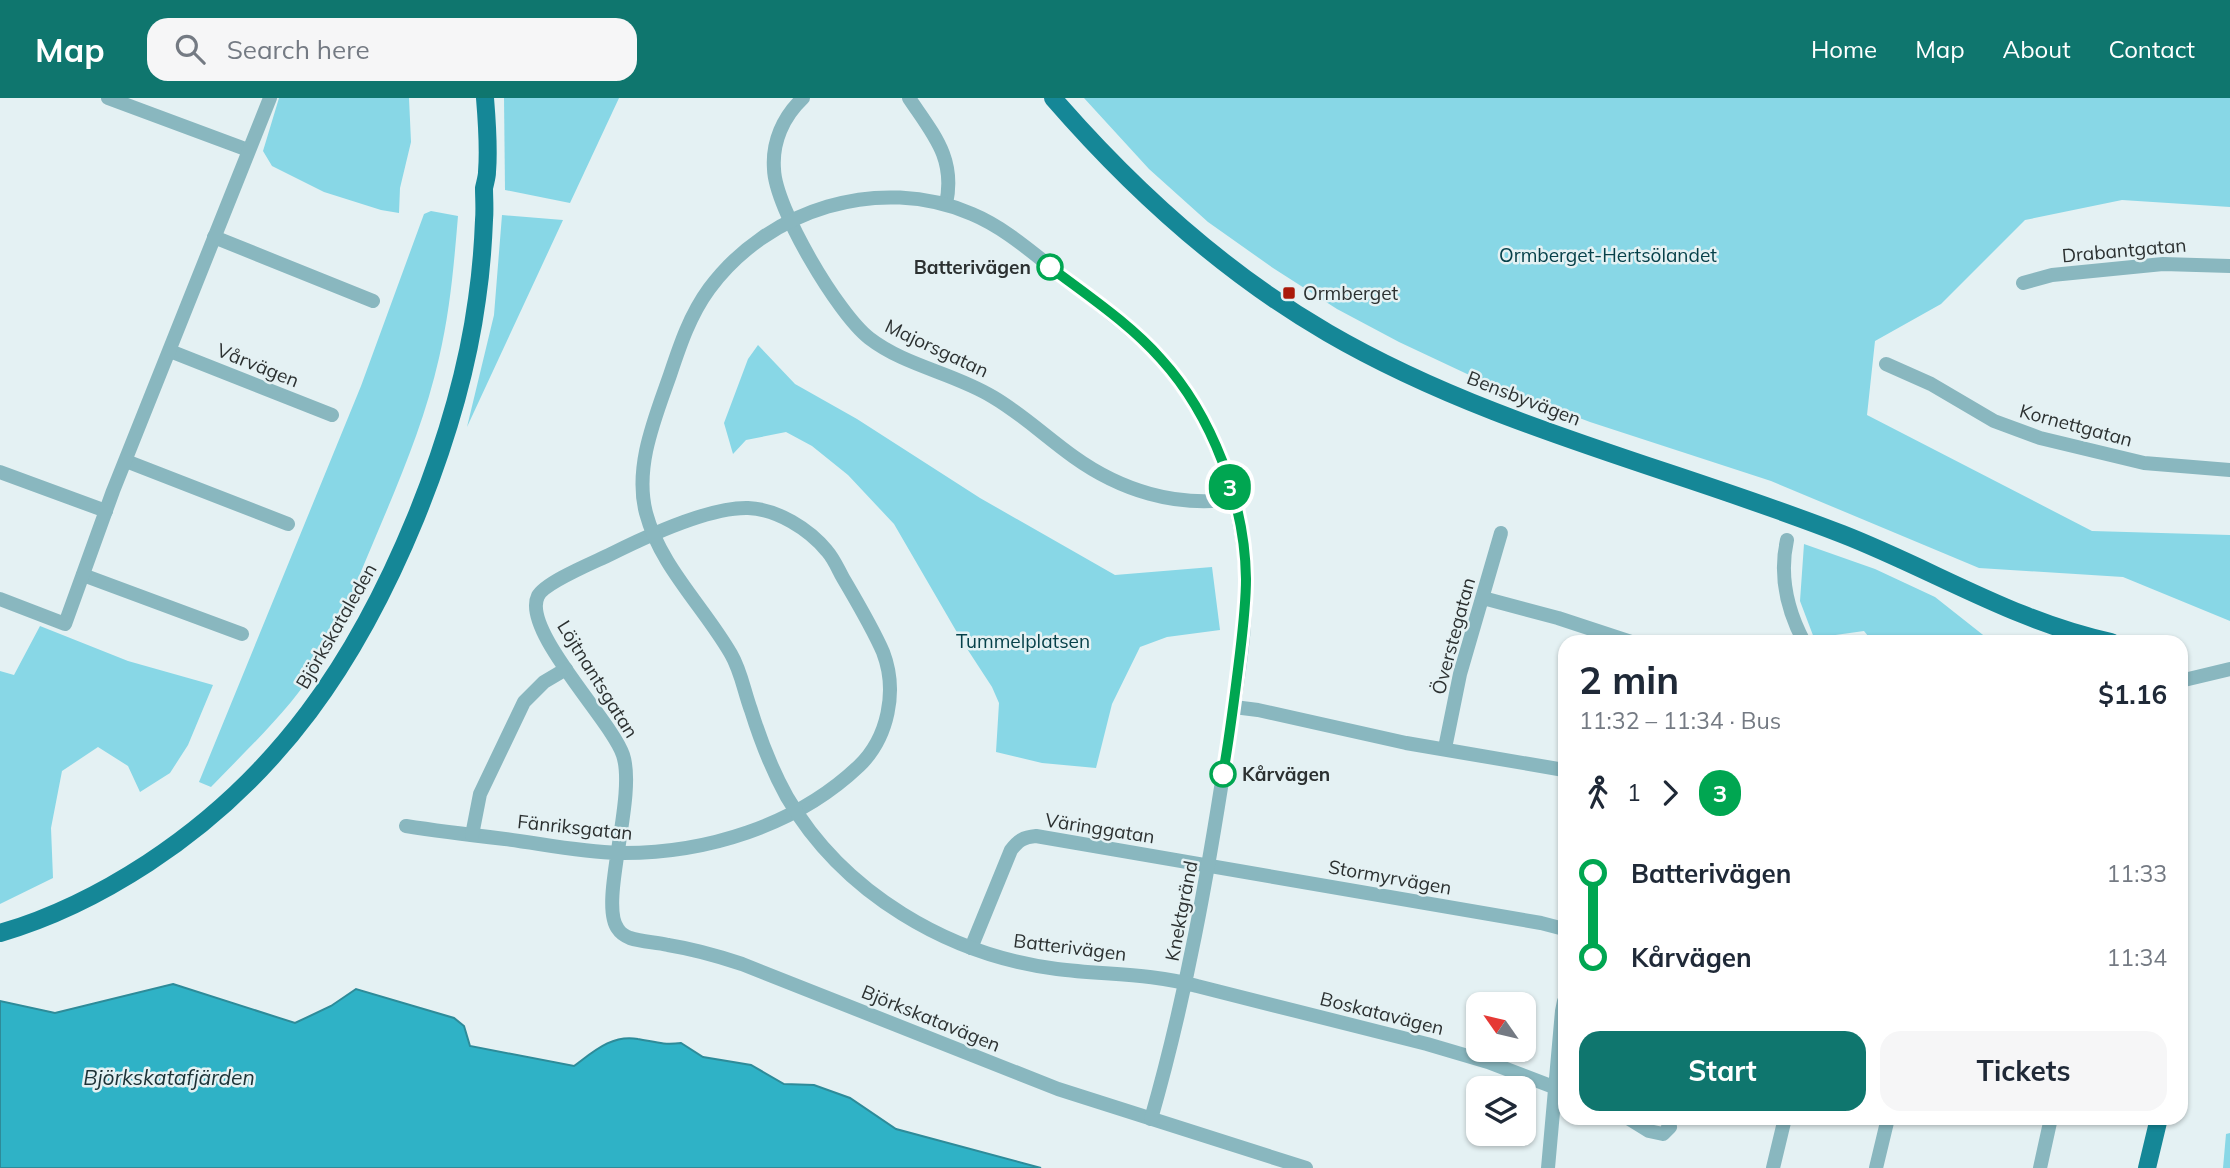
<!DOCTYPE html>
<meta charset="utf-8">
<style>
body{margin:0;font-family:Mulish,sans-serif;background:#f6f6f7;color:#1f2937;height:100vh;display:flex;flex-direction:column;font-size:26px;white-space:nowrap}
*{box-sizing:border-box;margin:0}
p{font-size:23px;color:#747a83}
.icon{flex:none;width:38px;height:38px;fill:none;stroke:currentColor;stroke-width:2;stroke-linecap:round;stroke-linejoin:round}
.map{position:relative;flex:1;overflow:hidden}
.sheet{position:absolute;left:1558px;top:537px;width:630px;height:490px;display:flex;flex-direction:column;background:#fff;border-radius:21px;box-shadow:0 2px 5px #0004}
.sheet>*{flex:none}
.badge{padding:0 14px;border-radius:23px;font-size:24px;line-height:46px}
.needle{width:46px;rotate:304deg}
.buttons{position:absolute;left:1466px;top:894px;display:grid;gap:14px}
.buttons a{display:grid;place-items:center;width:70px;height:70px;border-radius:14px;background:#fff;box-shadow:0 2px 5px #0004;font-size:35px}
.map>.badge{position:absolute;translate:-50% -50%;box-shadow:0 0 0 4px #fff}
.legs{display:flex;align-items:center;gap:10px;height:77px;padding:0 21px;font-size:23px}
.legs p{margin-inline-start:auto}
.summary{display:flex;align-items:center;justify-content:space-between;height:119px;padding:0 21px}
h1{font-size:38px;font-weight:700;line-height:52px}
.button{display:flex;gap:14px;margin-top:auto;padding:14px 21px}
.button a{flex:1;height:80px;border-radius:21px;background:#0f766e;color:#fff;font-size:28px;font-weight:700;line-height:80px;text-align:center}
.button a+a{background:#f6f6f7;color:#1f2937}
ul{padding:0 21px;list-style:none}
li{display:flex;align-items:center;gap:24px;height:84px;font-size:26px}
li i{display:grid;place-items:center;width:10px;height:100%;margin:0 9px;background:currentColor}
li i::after{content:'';width:18px;height:18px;margin:-9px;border:5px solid;border-radius:50%;background:#fff}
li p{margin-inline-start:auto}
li:first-child i{background:linear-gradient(#0000 50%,currentColor 0)}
li:last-child i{background:linear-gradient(currentColor 50%,#0000 0)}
header{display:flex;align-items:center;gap:42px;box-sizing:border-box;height:98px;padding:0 35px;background:#0f766e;color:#fff}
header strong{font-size:33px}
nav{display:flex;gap:38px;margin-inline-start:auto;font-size:24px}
.search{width:490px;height:63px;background:#f6f6f7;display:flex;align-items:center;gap:18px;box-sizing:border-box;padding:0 24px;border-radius:21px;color:#747a83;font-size:26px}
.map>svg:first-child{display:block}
</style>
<header>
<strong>Map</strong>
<div class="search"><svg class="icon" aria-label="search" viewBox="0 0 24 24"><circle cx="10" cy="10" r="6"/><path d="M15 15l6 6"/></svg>Search here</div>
<nav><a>Home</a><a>Map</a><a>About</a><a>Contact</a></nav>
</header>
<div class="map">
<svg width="2230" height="1070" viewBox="0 0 2230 1070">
<rect width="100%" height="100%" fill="#e4f1f3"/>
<g fill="#88d7e6">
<path d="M279,0H409L411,44L400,90L399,115L381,112L324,94L272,68L263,53Z"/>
<path d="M504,0H619L570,105L505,92Z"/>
<path d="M1084,0H2230V109L2122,102L2025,122L1941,206L1875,243L1867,317L2092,433L2230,437V523L2123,479L1979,470L1771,383L1590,324L1482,283L1399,244L1337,211L1273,170L1208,124L1149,71Z"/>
<path d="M431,113L458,118C454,166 450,213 439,260C423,331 393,397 365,464C345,512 325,564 291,604C266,634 238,661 211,689L199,684L361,288L424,116Z"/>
<path d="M502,117L563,122L467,329L494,217Z"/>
<path d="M758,247L795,286L857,321L980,400L1115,477L1212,469L1220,532L1167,539L1140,549L1112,606L1096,670L1042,665L996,654L999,605L992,589L962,543L894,426L848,377L812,348L786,334L746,342L733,356L724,325L748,261Z"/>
<path d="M1804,446L1875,471L1935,499L1992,544H1873L1864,533L1814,540L1800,503Z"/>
<path d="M40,528L128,563L213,587L188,647L170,675L140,694L128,668L98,649L62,673L51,730L53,780L0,806V573L14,577Z"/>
<path d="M2230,1035V1070H2223L2226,1036Z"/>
</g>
<path fill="#2fb2c6" stroke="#2e8b99" stroke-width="2" d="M173,886L295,925L331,908L356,891L454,920L464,928L470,948L574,968C593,954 612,936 638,941C656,944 662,947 681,945L703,959L751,967L784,986L814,987L850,1000L896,1031L1041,1070H0V903L55,915Z"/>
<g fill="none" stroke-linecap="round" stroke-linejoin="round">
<g stroke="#89b7bf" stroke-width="14">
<path d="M108,0L248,52"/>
<path d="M803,0C783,19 772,44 774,71C775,110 838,216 869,240C905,268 954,275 993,299C1022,316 1046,339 1074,359C1120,392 1176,410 1234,401"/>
<path d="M909,0C933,36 956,60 946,106"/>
<path d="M214,139L373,203"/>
<path d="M2023,185L2052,177L2163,166L2230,168"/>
<path d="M170,253L332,317"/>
<path d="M1886,266L1931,286L1994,323L2040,340L2144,365L2230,372"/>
<path d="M126,363L288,426"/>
<path d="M0,374L106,413"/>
<path d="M1787,442C1779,478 1787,512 1804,544"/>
<path d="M83,477L242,536"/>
<path d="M1483,500L1558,520L1631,544"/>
<path d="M0,501L65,526L113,393L270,0"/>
<path d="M2180,583L2230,571"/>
<path d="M1234,609L1258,612L1406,645L1564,672"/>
<path d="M1445,650L1460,576L1501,435"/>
<path d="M406,728C438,733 471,737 505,741C543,746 581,754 619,755C705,756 796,728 859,668C888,640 898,593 883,554C872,529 857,504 843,480C838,471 834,461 827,453C809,431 777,411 748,410C710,409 645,439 611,456C595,464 545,484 538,498C521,532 612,623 623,657C637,699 598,806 618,831C621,836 625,838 630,840C642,844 656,844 668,847C693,851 718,858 742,866L1058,991L1306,1070"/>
<path d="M472,737L480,696L524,604L544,584L566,571"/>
<path d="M971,850L1011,752C1018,743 1023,739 1036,738L1541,825L1564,831"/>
<path d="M1628,1020L1649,1033L1663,1036L1670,1029L1667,1023L1663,1020"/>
<path d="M1151,1021C1186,899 1208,776 1227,651C1237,585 1253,506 1242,440C1231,371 1201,300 1151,251C1126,226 1097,205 1069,183C1038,160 1008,131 972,116C879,76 768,111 709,191C690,217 680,247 670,277C655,320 634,369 646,415C660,468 704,509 731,556C741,573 744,593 751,612C760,641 772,672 787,699C843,795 948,857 1057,871C1104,877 1151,875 1197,888L1427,946L1488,964L1564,993"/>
<path d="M1548,1070L1562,913L1564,903"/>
<path d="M1773,1070L1785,1020"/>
<path d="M1876,1070L1888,1020"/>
<path d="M2040,1070L2051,1020"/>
</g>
<g stroke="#158797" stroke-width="18">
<path d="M1053,0C1132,91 1223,174 1328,235C1488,328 1671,369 1842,436C1932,471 2016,524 2111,544"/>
<path d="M0,835C52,820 102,795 148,765C279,679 357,563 416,419C444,350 467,275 477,201C481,174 483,148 484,122C485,111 484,100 484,90C485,85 487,79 487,74C489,50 487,24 485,0"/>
<path d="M2147,1070L2159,1020"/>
</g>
</g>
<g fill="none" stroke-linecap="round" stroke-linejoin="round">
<g stroke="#fff" stroke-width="16">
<path id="line-1" d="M1050,169C1088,198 1129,225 1161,261C1212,317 1245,404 1246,481C1246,505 1243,530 1240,555C1235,596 1230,636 1223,676"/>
</g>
<use href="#line-1" stroke="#00a651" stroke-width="10"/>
</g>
<g fill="#fff" stroke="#00a651" stroke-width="3.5">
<circle cx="1050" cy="169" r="12"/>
<circle cx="1223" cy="676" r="12"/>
</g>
<rect fill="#aa1a0a" stroke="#e4f1f3" stroke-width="2.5" x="1282" y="188" width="14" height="14" rx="3.5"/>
<g text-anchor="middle" stroke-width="5" stroke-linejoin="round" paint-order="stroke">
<g font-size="19" fill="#2c3131" stroke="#e4f1f3">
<text transform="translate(2124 152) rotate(-5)" y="7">Drabantgatan</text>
<text transform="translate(937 250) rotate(25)" y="7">Majorsgatan</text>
<text transform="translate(258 267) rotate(22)" y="7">Vårvägen</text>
<text transform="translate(1524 300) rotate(21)" y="7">Bensbyvägen</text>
<text transform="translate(2076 327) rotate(15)" y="7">Kornettgatan</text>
<text transform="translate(336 528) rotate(-60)" y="7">Björkskataleden</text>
<text transform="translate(1453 538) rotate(-75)" y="7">Överstegatan</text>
<text transform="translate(598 581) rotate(58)" y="7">Löjtnantsgatan</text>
<text transform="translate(575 729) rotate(6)" y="7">Fänriksgatan</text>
<text transform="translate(1100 730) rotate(9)" y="7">Väringgatan</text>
<text transform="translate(1390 779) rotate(10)" y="7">Stormyrvägen</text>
<text transform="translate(1181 813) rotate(-79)" y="7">Knektgränd</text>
<text transform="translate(1070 849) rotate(7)" y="7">Batterivägen</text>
<text transform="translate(1382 915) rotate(14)" y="7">Boskatavägen</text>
<text transform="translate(931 920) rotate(22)" y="7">Björkskatavägen</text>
</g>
<g font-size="19" fill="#07414a" stroke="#e4f1f3">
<text x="1608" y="164">Ormberget-Hertsölandet</text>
<text x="1023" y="550">Tummelplatsen</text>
</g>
<g font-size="19" font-weight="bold" fill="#2c3131" stroke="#e4f1f3" text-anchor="end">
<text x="1031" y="176">Batterivägen</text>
<text x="1242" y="683" text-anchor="start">Kårvägen</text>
</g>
<g font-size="19" fill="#2c3131" stroke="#e4f1f3" text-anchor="start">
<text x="1303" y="202">Ormberget</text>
</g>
<g font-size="21" font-style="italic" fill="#1c3236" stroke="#e4f1f3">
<text x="169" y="987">Björkskatafjärden</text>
</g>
</g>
</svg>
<div class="buttons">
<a><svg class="needle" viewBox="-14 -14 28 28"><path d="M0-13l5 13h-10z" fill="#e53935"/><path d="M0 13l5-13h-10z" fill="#747a83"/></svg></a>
<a><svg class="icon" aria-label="layers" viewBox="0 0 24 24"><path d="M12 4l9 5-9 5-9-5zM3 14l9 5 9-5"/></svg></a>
</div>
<b class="badge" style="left:1230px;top:389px;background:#00a651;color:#fff">3</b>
<section class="sheet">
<div class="summary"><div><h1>2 min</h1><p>11:32 – 11:34 · Bus</p></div><b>$1.16</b></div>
<div class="legs"><svg class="icon" aria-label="walk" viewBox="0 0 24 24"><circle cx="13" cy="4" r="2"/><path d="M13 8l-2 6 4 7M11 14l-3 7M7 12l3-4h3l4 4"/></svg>1<svg class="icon" aria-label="forward" viewBox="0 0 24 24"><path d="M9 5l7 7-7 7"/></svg><b class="badge" style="background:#00a651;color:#fff">3</b></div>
<ul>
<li><i style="color:#00a651"></i><b>Batterivägen</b><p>11:33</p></li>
<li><i style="color:#00a651"></i><b>Kårvägen</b><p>11:34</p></li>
</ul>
<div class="button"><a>Start</a><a>Tickets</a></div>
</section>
</div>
